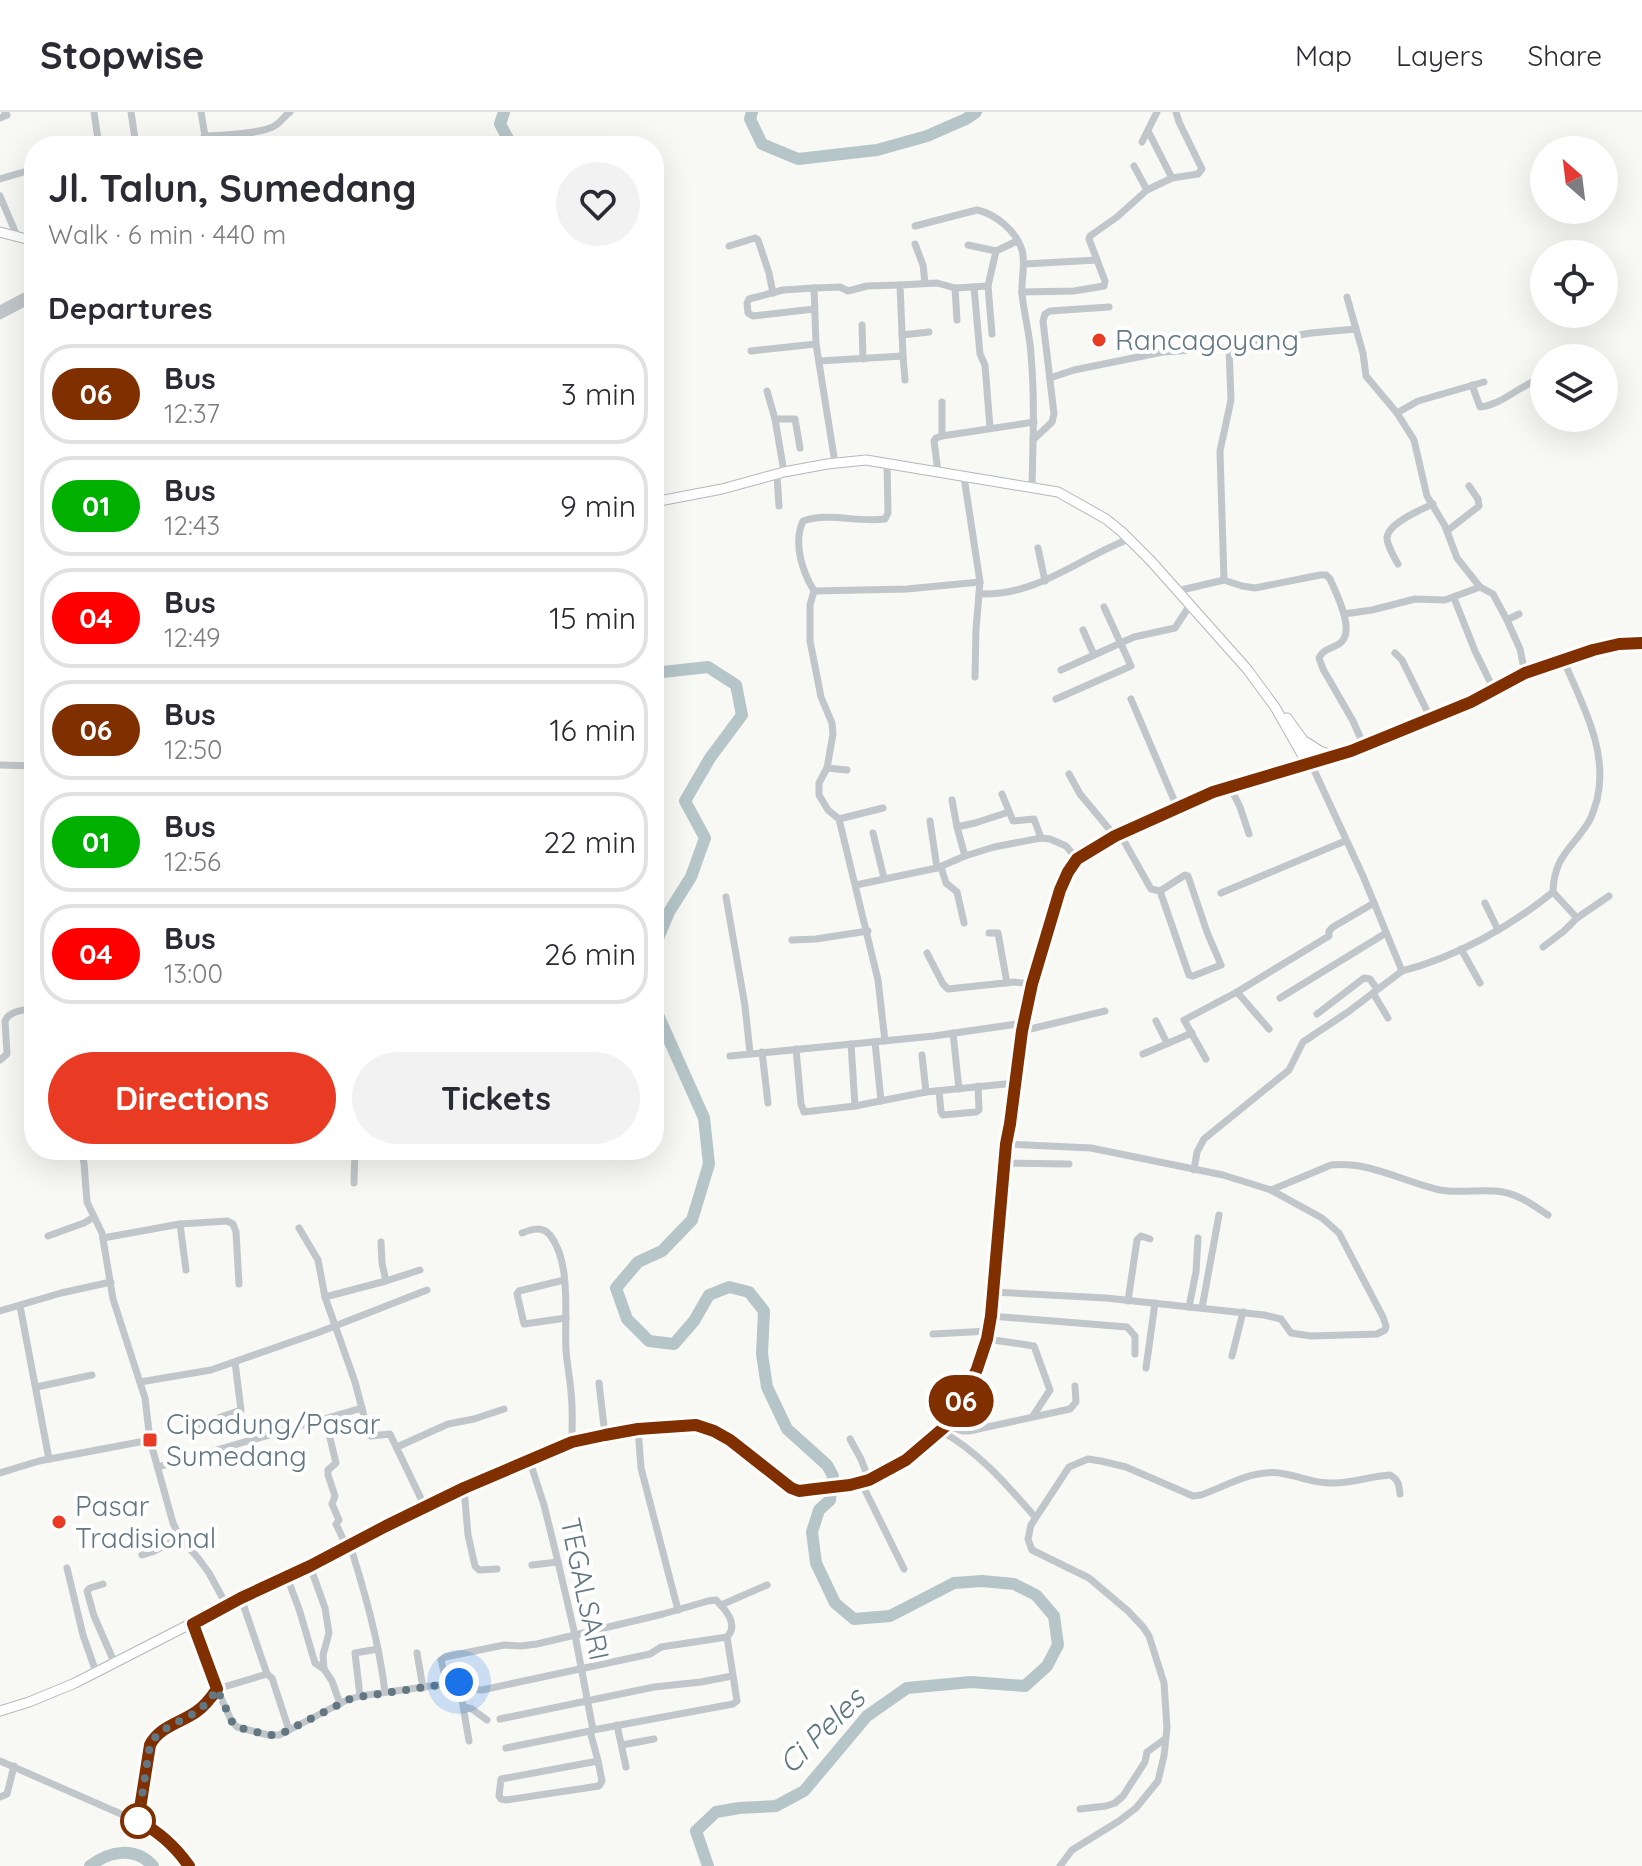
<!DOCTYPE html>
<meta charset="utf-8">
<style>
body{margin:0;font-family:Quicksand,sans-serif;background:#f2f2f3;color:#2b2b33;height:100vh;display:flex;flex-direction:column;font-size:30px;white-space:nowrap}
*{box-sizing:border-box;margin:0}
p{font-size:26px;color:#7c7c81}
.icon{flex:none;width:44px;height:44px;fill:none;stroke:currentColor;stroke-width:2;stroke-linecap:round;stroke-linejoin:round}
.map{position:relative;flex:1;overflow:hidden}
.drawer{position:absolute;left:24px;top:24px;width:640px;height:1024px;display:flex;flex-direction:column;background:#fff;border-radius:32px;box-shadow:0 8px 32px #0002}
.drawer>*{flex:none}
.badge{padding:0 16px;border-radius:26px;font-size:28px;line-height:52px}
.needle{width:52px;rotate:332deg}
.tools{position:absolute;left:1530px;top:24px;display:grid;gap:16px}
.tools a{display:grid;place-items:center;width:88px;height:88px;border-radius:50%;background:#fff;box-shadow:0 8px 32px #0002;font-size:40px}
.you{position:absolute;width:40px;height:40px;margin:-20px;border:6px solid #fff;border-radius:50%;background:#1a73e8;box-shadow:0 0 0 12px #1a73e833}
.map>.badge{position:absolute;translate:-50% -50%;box-shadow:0 0 0 4px #fff}
h2{padding:0 24px;font-size:30px;line-height:72px}
.round{display:grid;place-items:center;flex:none;width:84px;height:84px;border-radius:42px;background:#f2f2f3}
.headline{display:flex;align-items:center;justify-content:space-between;height:136px;padding:0 24px}
h1{font-size:38px;font-weight:700;line-height:60px}
.action{display:flex;gap:16px;margin-top:auto;padding:16px 24px}
.action a{flex:1;height:92px;border-radius:48px;background:#e93b24;color:#fff;font-size:32px;font-weight:700;line-height:92px;text-align:center}
.action a+a{background:#f2f2f3;color:#2b2b33}
ul{padding:0;list-style:none}
li{display:flex;align-items:center;gap:24px;height:100px;margin:0 16px 12px;padding:0 8px;border:4px solid #e1e1e2;border-radius:32px}
li div{flex:1}
li b{display:block;font-size:30px}
li em{font-style:normal}
li .badge{min-width:88px;font-weight:700;text-align:center}
header{display:flex;align-items:center;gap:48px;box-sizing:border-box;height:112px;padding:0 40px;background:#fff;border-bottom:2px solid #e1e1e2}
header strong{font-size:38px}
nav{display:flex;gap:44px;margin-inline-start:auto;font-size:28px}
.map>svg:first-child{display:block}
</style>
<header>
<strong>Stopwise</strong>
<nav><a>Map</a><a>Layers</a><a>Share</a></nav>
</header>
<div class="map">
<svg width="1642" height="1754" viewBox="0 0 1642 1754">
<rect width="100%" height="100%" fill="#f8f8f5"/>
<g fill="none" stroke-linecap="round" stroke-linejoin="round">
<g stroke="#b6c6c8" stroke-width="12">
<path d="M504,0L500,12L512,34"/>
<path d="M752,0L750,7L762,32L798,47L877,38L927,24L966,7L976,0"/>
<path d="M654,561L708,555L736,573L742,603L710,646L685,689L705,726L691,765L669,800L654,836"/>
<path d="M654,894L704,1006L709,1052L692,1108L662,1139L638,1150L616,1176L627,1207L649,1229L674,1232L694,1209L709,1183L729,1175L749,1180L764,1199L762,1242L767,1275L787,1317L827,1353L833,1364L830,1388L819,1398L812,1420L816,1451L835,1491L854,1507L890,1504L954,1471L982,1469L1014,1472L1036,1483L1054,1504L1058,1533L1047,1554L1025,1574L971,1570L907,1576L867,1604L804,1679L776,1694L739,1696L716,1700L696,1719L708,1754"/>
<path d="M90,1754C109,1739 135,1734 153,1754"/>
</g>
<g stroke="#b2b8bc" stroke-width="11">
<g id="major">
<path d="M0,120L34,129"/>
<path d="M654,390L722,377L784,360L827,352L866,348L1058,380L1106,407L1122,420L1151,449L1247,557L1275,595L1308,653"/>
<path d="M1287,606L1303,628L1316,650"/>
<path d="M1306,630L1320,639L1336,645"/>
<path d="M0,1599L29,1590L75,1571L241,1486L310,1454L425,1395L535,1344L572,1330L638,1317L696,1313L714,1319L730,1328L791,1376L799,1379L815,1377L850,1373L869,1368L906,1348L947,1313L966,1281L977,1257L987,1227L991,1204L1006,1032L1024,911L1032,872L1060,778L1073,752L1086,740L1115,724L1213,680L1351,639L1471,590L1525,561L1593,538L1619,532L1642,531"/>
</g>
</g>
<g stroke="#c0c6c9" stroke-width="7">
<path d="M94,0L99,34"/>
<path d="M131,0L136,34"/>
<path d="M0,6L7,3L5,0"/>
<path d="M205,24C222,23 264,22 276,13C282,9 284,4 290,0"/>
<path d="M1142,30L1157,0"/>
<path d="M195,34L205,24L201,0"/>
<path d="M1134,54L1147,78"/>
<path d="M1172,66L1198,62L1202,57L1179,10L1176,0"/>
<path d="M0,67L34,57"/>
<path d="M0,84L17,124"/>
<path d="M915,114L977,98C996,102 1016,119 1022,138C1026,152 1021,167 1022,182C1024,202 1030,223 1031,243C1035,287 1033,330 1032,374"/>
<path d="M915,132L923,153L925,171"/>
<path d="M968,133L996,139"/>
<path d="M729,134L755,126L758,128L769,161L773,181"/>
<path d="M1024,152L1097,148"/>
<path d="M988,174L992,222"/>
<path d="M974,175L980,242L985,253L990,316"/>
<path d="M814,176L840,175L848,179L867,174L900,173"/>
<path d="M955,176L957,208"/>
<path d="M1022,180L1074,179L1104,174L1105,169L1089,127L1090,124L1117,105L1147,78L1172,66L1148,19"/>
<path d="M1347,185L1356,217"/>
<path d="M0,197L34,179"/>
<path d="M814,197L753,204L748,201L747,191L749,187L783,178L814,176L816,232L835,351"/>
<path d="M0,204L34,186"/>
<path d="M862,213L863,247"/>
<path d="M902,223L929,220"/>
<path d="M1229,235L1231,288L1220,339L1224,468L1242,474L1255,476L1320,463H1326L1330,467C1336,481 1357,521 1339,532C1331,537 1323,537 1319,546L1323,557L1353,609L1364,634"/>
<path d="M751,239L816,232"/>
<path d="M903,244L905,268"/>
<path d="M819,249L903,244L900,173L937,171L955,176L988,174L996,139L1017,129"/>
<path d="M1050,266L1074,258L1163,240L1225,236L1311,221L1356,217L1363,241L1366,264L1397,301L1414,328L1427,384L1445,414L1457,446L1480,475L1493,482L1507,508L1519,502"/>
<path d="M1472,273L1479,292L1480,295C1505,292 1521,271 1544,266"/>
<path d="M767,279L775,307L784,360"/>
<path d="M1397,301L1418,289L1484,270"/>
<path d="M775,307H795L800,336"/>
<path d="M942,324L1034,310"/>
<path d="M1033,328L1052,310L1054,302L1043,209L1045,202L1050,199L1109,195"/>
<path d="M938,360L934,329L936,326L942,324V290"/>
<path d="M777,363L779,394"/>
<path d="M964,365L980,470L979,482C1038,484 1077,447 1129,427"/>
<path d="M1447,419L1479,394L1478,387L1469,374"/>
<path d="M1038,436L1045,469"/>
<path d="M1398,452C1394,445 1388,435 1387,427C1386,412 1420,398 1433,392"/>
<path d="M814,479L907,477L980,470"/>
<path d="M1177,479L1224,468"/>
<path d="M1454,486L1475,539L1494,578"/>
<path d="M1344,502L1372,498L1415,487L1445,488L1480,475"/>
<path d="M1507,508L1520,537L1525,561"/>
<path d="M1083,518L1094,543"/>
<path d="M1395,541L1402,548L1431,607"/>
<path d="M1061,558L1134,525L1175,516L1190,493"/>
<path d="M975,565L976,517L979,482"/>
<path d="M1056,587L1131,554L1104,495"/>
<path d="M1131,587L1177,695"/>
<path d="M0,653L34,654"/>
<path d="M1308,653L1314,658L1363,764L1402,859C1456,845 1510,815 1553,780C1554,744 1571,738 1588,711C1593,704 1594,696 1597,688C1609,639 1582,592 1563,547"/>
<path d="M827,656L847,658"/>
<path d="M1069,662L1080,682L1115,724"/>
<path d="M1230,675L1240,695L1249,722"/>
<path d="M1002,682L1013,709L1034,707L1041,726"/>
<path d="M952,688L957,715L965,744"/>
<path d="M839,707L883,696"/>
<path d="M930,709L937,756"/>
<path d="M957,715L975,711L1009,700"/>
<path d="M873,721L884,766"/>
<path d="M1120,722L1151,777L1160,779L1185,763L1188,764L1207,820L1221,853L1193,864L1189,863L1160,779"/>
<path d="M941,755L946,771L957,780L964,811"/>
<path d="M856,773L937,756L965,744L994,735L1041,726L1050,727L1066,734L1077,747"/>
<path d="M1553,780L1577,806"/>
<path d="M1221,781L1345,729"/>
<path d="M726,785L745,894L750,941"/>
<path d="M1485,791L1498,818"/>
<path d="M989,821H998L1007,871"/>
<path d="M792,828L816,827L868,819"/>
<path d="M1543,835L1564,819L1577,806L1609,784"/>
<path d="M1461,837L1480,871"/>
<path d="M927,841L943,872L948,877L1014,870L1032,872"/>
<path d="M34,843L31,846L34,884"/>
<path d="M1237,880L1269,917"/>
<path d="M1373,881L1388,906"/>
<path d="M1280,886L1386,821"/>
<path d="M1317,902L1364,866L1370,867L1377,877"/>
<path d="M1156,909L1167,931"/>
<path d="M1022,919L1105,899"/>
<path d="M953,921L959,977"/>
<path d="M885,929L878,868L839,707L828,698L819,683V671L827,656L833,622L832,611L821,585L810,529V493L814,479C802,459 793,431 803,409C830,400 858,411 885,407L888,401L887,351"/>
<path d="M875,930L881,989"/>
<path d="M851,932L855,994"/>
<path d="M796,937L801,992L804,1000L855,994L926,980L1015,971"/>
<path d="M762,940L768,991"/>
<path d="M1143,942L1192,921"/>
<path d="M922,943L926,980"/>
<path d="M730,944L934,924L1024,911"/>
<path d="M1206,947L1184,908L1237,880L1329,824V819L1333,815L1374,791"/>
<path d="M0,948L7,942L5,909C9,899 24,898 34,896"/>
<path d="M939,979L941,1000L943,1003L976,1000L979,998L978,974"/>
<path d="M81,1038L84,1051L87,1090L102,1121L113,1187L145,1286L150,1328L173,1411L180,1426L198,1446L209,1461L227,1494"/>
<path d="M516,1038L518,1044"/>
<path d="M1004,1051L1069,1052"/>
<path d="M1194,1058L1197,1040L1204,1027L1289,958L1303,930L1348,900L1402,859"/>
<path d="M354,1071L355,1038"/>
<path d="M1271,1078L1331,1053C1370,1049 1403,1070 1440,1078C1461,1082 1483,1076 1503,1080C1520,1083 1534,1094 1548,1103"/>
<path d="M180,1112L186,1158"/>
<path d="M299,1116L318,1148L325,1185"/>
<path d="M522,1121C532,1117 542,1114 550,1123C572,1151 564,1205 566,1238C567,1252 570,1266 571,1280C573,1297 572,1313 572,1330"/>
<path d="M48,1124L84,1111L94,1105"/>
<path d="M103,1126L180,1112L227,1109L233,1112L236,1120L239,1172"/>
<path d="M381,1130L382,1151L386,1169L325,1185L355,1270L369,1323L371,1324L390,1322L425,1395"/>
<path d="M564,1168L519,1179L517,1182L524,1212L566,1206"/>
<path d="M386,1169L420,1158"/>
<path d="M993,1180L1106,1186L1264,1203L1281,1207L1291,1221L1311,1224L1377,1222L1385,1218L1386,1214L1383,1205L1339,1121L1322,1106L1271,1078L1223,1063L1091,1036L1006,1032"/>
<path d="M1128,1189L1137,1128L1141,1124L1150,1127"/>
<path d="M20,1194L49,1347"/>
<path d="M1189,1195L1196,1160L1198,1126"/>
<path d="M1202,1196L1219,1103"/>
<path d="M0,1199L61,1181L111,1170"/>
<path d="M991,1204L1127,1215L1135,1224V1242"/>
<path d="M933,1222L989,1219"/>
<path d="M987,1227L1034,1234L1050,1278L1033,1304"/>
<path d="M1232,1244L1243,1200"/>
<path d="M1146,1256L1155,1191"/>
<path d="M140,1270L211,1258L317,1221L427,1178"/>
<path d="M599,1271L605,1323"/>
<path d="M37,1275L92,1263"/>
<path d="M947,1313L962,1319H969L1070,1297L1076,1290L1075,1274"/>
<path d="M638,1317L641,1356L678,1498"/>
<path d="M183,1318L241,1298L235,1250"/>
<path d="M941,1319C979,1340 1007,1373 1035,1405"/>
<path d="M330,1326L336,1351L328,1358V1363L335,1384L332,1392L339,1408L336,1412L347,1435"/>
<path d="M850,1327L861,1347L869,1368"/>
<path d="M397,1335L448,1312L474,1307L504,1297"/>
<path d="M529,1347L544,1393L558,1450L575,1523L593,1618L590,1619L598,1649L501,1667L499,1684L501,1687L506,1688L599,1674L602,1669L598,1649"/>
<path d="M158,1355L362,1296"/>
<path d="M0,1361L39,1349L150,1328"/>
<path d="M861,1370L904,1457"/>
<path d="M464,1376L468,1423L475,1454L479,1458L497,1457"/>
<path d="M350,1433C365,1481 379,1530 385,1580"/>
<path d="M142,1443L152,1440L180,1426"/>
<path d="M532,1453L558,1450"/>
<path d="M310,1454L325,1496L329,1521L323,1543L324,1557L332,1569L340,1592"/>
<path d="M67,1456L83,1523L96,1560"/>
<path d="M287,1465L299,1497L315,1551L324,1557"/>
<path d="M103,1472L90,1476L87,1479L94,1504L115,1552"/>
<path d="M241,1486L267,1562"/>
<path d="M721,1493L767,1473"/>
<path d="M417,1541L423,1576"/>
<path d="M459,1570L469,1629"/>
<path d="M447,1572L441,1548L445,1545L504,1533L521,1534L537,1532L663,1502L708,1489L716,1488C726,1498 739,1513 727,1525L737,1589L733,1592L593,1618"/>
<path d="M360,1584L355,1541L378,1537"/>
<path d="M464,1595L472,1597L487,1608"/>
<path d="M500,1607L654,1575L701,1570L732,1564"/>
<path d="M617,1613L626,1655"/>
<path d="M289,1618L279,1623H268L237,1615L231,1608L217,1577L267,1562L272,1566L289,1618L347,1588L360,1584L459,1570C468,1571 472,1578 482,1578L650,1542L661,1535L727,1525"/>
<path d="M622,1633L654,1627"/>
<path d="M506,1636L590,1619"/>
<path d="M0,1649L153,1716L177,1737L189,1754"/>
<path d="M0,1685L7,1682L14,1654"/>
<path d="M1080,1697L1106,1694L1115,1691L1123,1684L1145,1650L1147,1640L1165,1627"/>
<path d="M138,1709L150,1633C158,1615 180,1611 196,1600C205,1594 211,1586 217,1577L214,1565L193,1512"/>
<path d="M1060,1754L1072,1738L1119,1709L1136,1696L1158,1669L1164,1644L1167,1616L1164,1571L1149,1524L1143,1515L1128,1499L1089,1466L1032,1438L1028,1427L1031,1413L1069,1355L1088,1347L1101,1349L1126,1355L1193,1384L1201,1383C1227,1374 1256,1355 1285,1362C1302,1365 1316,1372 1334,1371C1353,1371 1371,1364 1390,1363C1399,1368 1399,1373 1400,1382"/>
</g>
<use href="#major" stroke="#fff" stroke-width="9"/>
</g>
<g fill="none" stroke-linecap="round" stroke-linejoin="round">
<g stroke="#fff" stroke-width="18">
<path id="line" d="M189,1754C175,1734 160,1720 138,1709L150,1633C159,1615 180,1611 196,1600C205,1594 211,1586 217,1577L193,1512L241,1486L310,1454L386,1414L464,1376L572,1330L605,1323L638,1317L696,1313L714,1319L730,1328L791,1376L799,1379L815,1377L850,1373L869,1368L906,1348L947,1313L966,1281L977,1257L987,1227L991,1204L1006,1032L1010,1012L1022,919L1032,872L1060,778L1068,760L1077,747L1115,724L1213,680L1351,639L1471,590L1525,561L1593,538L1619,532L1642,531"/>
</g>
<use href="#line" stroke="#803000" stroke-width="12"/>
<path stroke="#627781" stroke-width="8" stroke-dasharray="0 14.4" d="M138,1709L150,1633C159,1615 180,1611 196,1600C205,1594 211,1586 217,1577L233,1612L237,1615L268,1623H279L352,1586L459,1570"/>
</g>
<g fill="#e93b24" stroke="#fff" stroke-width="3">
<circle cx="1099" cy="228" r="8"/>
<rect x="142" y="1320" width="16" height="16" rx="4"/>
<circle cx="59" cy="1410" r="8"/>
</g>
<circle fill="#fff" stroke="#803000" stroke-width="4" cx="138" cy="1709" r="16"/>
<g text-anchor="middle" stroke-width="8" stroke-linejoin="round" paint-order="stroke">
<g font-size="28" fill="#627781" stroke="#fff" text-anchor="start">
<text x="1115" y="238">Rancagoyang</text>
<text x="166" y="1322">Cipadung/Pasar<tspan x="166" dy="32">Sumedang</tspan></text>
<text x="75" y="1404">Pasar<tspan x="75" dy="32">Tradisional</tspan></text>
</g>
<g font-size="28" fill="#627781" stroke="#fff">
<text transform="translate(585 1477) rotate(78)" y="10">TEGALSARI</text>
</g>
<g font-size="30" font-style="italic" fill="#5d777c" stroke="#fff">
<text transform="translate(822 1619) rotate(-45)" y="10">Ci Peles</text>
</g>
</g>
</svg>
<div class="tools">
<a><svg class="needle" viewBox="-14 -14 28 28"><path d="M0-13l5 13h-10z" fill="#e53935"/><path d="M0 13l5-13h-10z" fill="#7c7c81"/></svg></a>
<a><svg class="icon" aria-label="locate" viewBox="0 0 24 24"><circle cx="12" cy="12" r="6"/><path d="M12 2v4M12 18v4M2 12h4M18 12h4"/></svg></a>
<a><svg class="icon" aria-label="layers" viewBox="0 0 24 24"><path d="M12 4l9 5-9 5-9-5zM3 14l9 5 9-5"/></svg></a>
</div>
<div class="you" style="left:459px;top:1570px"></div>
<b class="badge" style="left:961px;top:1289px;background:#803000;color:#fff">06</b>
<section class="drawer">
<div class="headline"><div><h1>Jl. Talun, Sumedang</h1><p>Walk · 6 min · 440 m</p></div><a class="round"><svg class="icon" aria-label="heart" viewBox="0 0 24 24"><path d="M12 20l-8-8c-3-5 5-10 8-4 3-6 11-1 8 4z"/></svg></a></div>
<h2>Departures</h2>
<ul>
<li><span class="badge" style="background:#803000;color:#fff">06</span><div><b>Bus</b><p>12:37</p></div><em>3 min</em></li>
<li><span class="badge" style="background:#00b000;color:#fff">01</span><div><b>Bus</b><p>12:43</p></div><em>9 min</em></li>
<li><span class="badge" style="background:#f00;color:#fff">04</span><div><b>Bus</b><p>12:49</p></div><em>15 min</em></li>
<li><span class="badge" style="background:#803000;color:#fff">06</span><div><b>Bus</b><p>12:50</p></div><em>16 min</em></li>
<li><span class="badge" style="background:#00b000;color:#fff">01</span><div><b>Bus</b><p>12:56</p></div><em>22 min</em></li>
<li><span class="badge" style="background:#f00;color:#fff">04</span><div><b>Bus</b><p>13:00</p></div><em>26 min</em></li>
</ul>
<div class="action"><a>Directions</a><a>Tickets</a></div>
</section>
</div>
